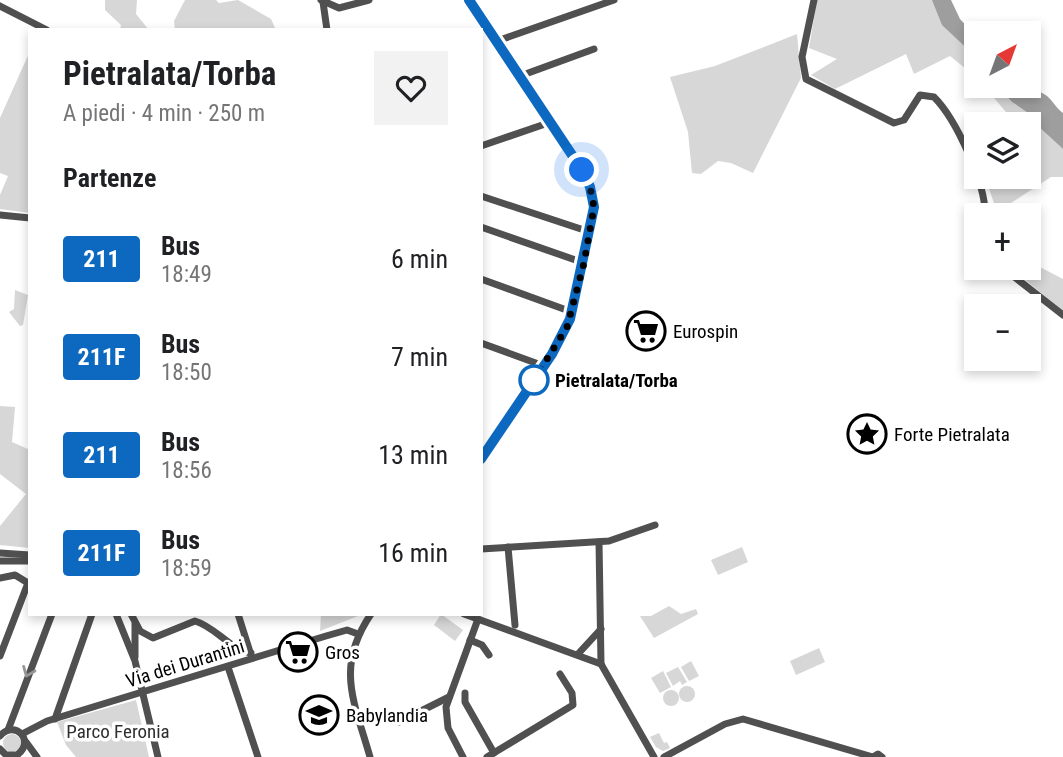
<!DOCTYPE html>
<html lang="it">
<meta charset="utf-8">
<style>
body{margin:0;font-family:"Roboto Condensed",sans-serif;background:#f2f2f2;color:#202124;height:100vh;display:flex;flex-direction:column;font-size:26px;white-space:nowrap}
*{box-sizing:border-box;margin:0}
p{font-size:23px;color:#757577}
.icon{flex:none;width:38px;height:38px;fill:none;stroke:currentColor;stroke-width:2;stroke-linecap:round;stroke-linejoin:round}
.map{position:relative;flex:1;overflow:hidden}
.details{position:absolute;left:28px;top:28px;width:455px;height:588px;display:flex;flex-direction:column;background:#fff;border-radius:0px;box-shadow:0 4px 10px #0003}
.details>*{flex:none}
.badge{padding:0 14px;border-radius:5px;font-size:24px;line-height:46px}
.needle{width:46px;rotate:41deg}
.fabs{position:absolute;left:964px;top:21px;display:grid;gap:14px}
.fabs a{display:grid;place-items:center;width:77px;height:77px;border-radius:0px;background:#fff;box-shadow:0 4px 10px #0003;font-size:35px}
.you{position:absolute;width:35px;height:35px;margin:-18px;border:5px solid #fff;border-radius:50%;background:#1a73e8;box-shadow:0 0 0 10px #1a73e833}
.map>.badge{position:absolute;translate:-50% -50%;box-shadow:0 0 0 4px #fff}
h2{padding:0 35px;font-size:26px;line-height:63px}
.round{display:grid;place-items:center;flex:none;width:74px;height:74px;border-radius:0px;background:#f2f2f2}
.overview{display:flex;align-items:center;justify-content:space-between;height:119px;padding:0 35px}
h1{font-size:33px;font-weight:700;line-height:52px}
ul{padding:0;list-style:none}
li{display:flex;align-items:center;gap:21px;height:98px;padding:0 35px}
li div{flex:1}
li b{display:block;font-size:26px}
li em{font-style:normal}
li .badge{min-width:77px;font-weight:700;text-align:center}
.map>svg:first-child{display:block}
</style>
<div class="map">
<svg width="1063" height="757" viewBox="0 0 1063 757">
<rect width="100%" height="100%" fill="#fff"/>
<g fill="#d7d7d7">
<path d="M105,0H137L136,14L149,30H120L121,25L105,10Z"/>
<path d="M185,0H216L219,3L238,0L271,19L276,30H175L174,21Z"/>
<path d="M817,0H932L976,57V77L950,56L914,74L906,54L835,89L811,75L837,59L809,48Z"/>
<path d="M797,34L801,78L753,173L731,163L718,161L701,174L692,173L688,132L670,77L715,66Z"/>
<path d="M30,51V213L0,209V195L8,176L0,173V118Z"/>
<path d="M984,86H997L1012,102L1034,117L1039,127L1063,149V177H1051L997,212L985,177H1029V124H1016Z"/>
<path d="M1036,265L1063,279V311L1017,273Z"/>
<path d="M15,290L28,295L23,325L20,326L9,312L14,309Z"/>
<path d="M0,406L15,407L12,442L30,450V548L0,545V526L26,494L0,474Z"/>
<path d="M742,547L748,562L718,575L711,560Z"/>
<path d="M669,606L681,614L696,609L698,614L654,638L640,616H651Z"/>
<path d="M321,614H363L320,631Z"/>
<path d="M441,614L463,630L455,641L434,625Z"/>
<path d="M819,648L825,662L796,675L790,661Z"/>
<path d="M691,661L699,676L689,681L681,667Z"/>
<path d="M678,667L687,682L682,685L680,681L673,686L666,673Z"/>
<path d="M663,671L671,687L660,693L651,678Z"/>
<circle cx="687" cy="694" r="8"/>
<circle cx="671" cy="698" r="8"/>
<path d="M136,700L149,757H76L66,745L57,722Z"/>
<path d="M659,733L664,743L667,742L670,748L663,751L656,747L650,737Z"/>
<circle cx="12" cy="743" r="9"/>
</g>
<g fill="#9e9e9e">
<path d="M932,0H951L960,19L976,36V57L942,25Z"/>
<path d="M997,86C1010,86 1037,88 1047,96C1053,101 1056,108 1063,113V149L1039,127L1034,117L1012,102Z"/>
</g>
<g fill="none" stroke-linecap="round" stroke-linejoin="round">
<g stroke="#505050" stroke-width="7">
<path d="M321,0L339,8L369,0"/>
<path d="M469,0L582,170L590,187L594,207L570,319L552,354L481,459"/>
<path d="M814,0L802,57L806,79L894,123L904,120L920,95L934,97C956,119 986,184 985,215"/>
<path d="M323,2L327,30"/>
<path d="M0,6L47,30"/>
<path d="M497,41L614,0"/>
<path d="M520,76L594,49"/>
<path d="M481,146L551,122"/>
<path d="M481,196L590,232"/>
<path d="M0,215L30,218"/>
<path d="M481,227L584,263"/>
<path d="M1003,268L1063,315"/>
<path d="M481,279L572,312"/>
<path d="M481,343L544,366"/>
<path d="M599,542L601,664L654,757"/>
<path d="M508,547L515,625"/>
<path d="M481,549L609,541L655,525"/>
<path d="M0,553L30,555"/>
<path d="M0,561H30"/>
<path d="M0,578L15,575L28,583L0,656"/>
<path d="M116,614L135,661L158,757"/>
<path d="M131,614L140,631L153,638L195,621C216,627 230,650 251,653"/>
<path d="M238,614L251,655"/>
<path d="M464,614L601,664"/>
<path d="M135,624V657"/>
<path d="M470,640L482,645L489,655"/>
<path d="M578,654L601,629"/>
<path d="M228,667L258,757"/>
<path d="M465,693V702L494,753"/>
<path d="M55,719L92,614"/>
<path d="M399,722L449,697"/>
<path d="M8,730L52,614"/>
<path d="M22,734L47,721L326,636L347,630L358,634"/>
<path d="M0,736C15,719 36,741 17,755H6L0,749"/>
<path d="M26,742L37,757"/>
<path d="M370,757C354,701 335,667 371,614"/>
<path d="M463,757L448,728L446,707L478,619"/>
<path d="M487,757L573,705L572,693L560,674"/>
<path d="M664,757L725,724L743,719L873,757"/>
<path d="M873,757L878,754L882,757"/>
</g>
</g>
<defs><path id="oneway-chevron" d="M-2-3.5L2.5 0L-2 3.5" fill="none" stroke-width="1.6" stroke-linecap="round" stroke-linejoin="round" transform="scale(1.75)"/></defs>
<use stroke="#969696" href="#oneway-chevron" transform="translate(28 672) rotate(112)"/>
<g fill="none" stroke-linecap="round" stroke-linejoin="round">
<g stroke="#fff" stroke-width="16">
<path id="line" d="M469,0L582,170L590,187L594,207L570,319L552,354L481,459"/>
</g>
<use href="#line" stroke="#0c69bf" stroke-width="10"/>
<path stroke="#000" stroke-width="7" stroke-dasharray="0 12.6" d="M534,380L567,327L584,263L594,207L590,187L582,170"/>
</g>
<defs>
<g id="supermarket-ring" transform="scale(2.0125)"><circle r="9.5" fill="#fff" stroke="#000" stroke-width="1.5"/><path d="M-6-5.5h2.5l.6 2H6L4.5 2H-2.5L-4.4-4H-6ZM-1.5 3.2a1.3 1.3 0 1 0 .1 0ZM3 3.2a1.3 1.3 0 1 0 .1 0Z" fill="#000"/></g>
<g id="sight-ring" transform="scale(2.0125)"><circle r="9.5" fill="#fff" stroke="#000" stroke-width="1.5"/><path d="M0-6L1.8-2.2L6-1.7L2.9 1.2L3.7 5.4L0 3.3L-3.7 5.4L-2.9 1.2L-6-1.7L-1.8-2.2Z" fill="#000"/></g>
<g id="school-ring" transform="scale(2.0125)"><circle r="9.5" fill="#fff" stroke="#000" stroke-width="1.5"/><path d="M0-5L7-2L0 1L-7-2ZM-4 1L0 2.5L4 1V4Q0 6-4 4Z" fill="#000"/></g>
</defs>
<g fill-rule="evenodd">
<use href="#supermarket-ring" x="646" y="331"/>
<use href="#sight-ring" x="867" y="434"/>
<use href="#supermarket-ring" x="298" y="652"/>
<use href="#school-ring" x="319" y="715"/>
</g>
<circle fill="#fff" stroke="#0c69bf" stroke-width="3.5" cx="534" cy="380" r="14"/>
<g text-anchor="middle" stroke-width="7" stroke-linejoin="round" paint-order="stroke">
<g font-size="19" fill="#000" stroke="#fff" text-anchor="start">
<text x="673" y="338">Eurospin</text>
<text x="894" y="441">Forte Pietralata</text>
<text x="325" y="659">Gros</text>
<text x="346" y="722">Babylandia</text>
</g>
<g font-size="19" font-weight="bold" fill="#000" stroke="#fff" text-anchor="start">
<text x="555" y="387">Pietralata/Torba</text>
</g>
<g font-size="19" fill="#000" stroke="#fff">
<text transform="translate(185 663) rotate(-17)" y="7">Via dei Durantini</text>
</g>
<g font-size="19" fill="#2e2e2e" stroke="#fff">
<text x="118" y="738">Parco Feronia</text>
</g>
</g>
</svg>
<div class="fabs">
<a><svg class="needle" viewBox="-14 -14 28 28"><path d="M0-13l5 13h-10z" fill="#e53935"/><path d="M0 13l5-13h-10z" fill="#757577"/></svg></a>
<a><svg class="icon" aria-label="layers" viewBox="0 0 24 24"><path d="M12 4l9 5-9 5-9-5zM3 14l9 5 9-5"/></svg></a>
<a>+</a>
<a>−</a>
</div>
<div class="you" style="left:582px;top:170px"></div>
<section class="details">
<div class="overview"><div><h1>Pietralata/Torba</h1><p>A piedi · 4 min · 250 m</p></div><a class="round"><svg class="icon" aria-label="heart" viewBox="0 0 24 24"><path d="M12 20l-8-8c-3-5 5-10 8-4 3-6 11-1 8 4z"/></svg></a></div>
<h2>Partenze</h2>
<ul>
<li><span class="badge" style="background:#0c69bf;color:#fff">211</span><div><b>Bus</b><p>18:49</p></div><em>6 min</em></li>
<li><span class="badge" style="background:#0c69bf;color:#fff">211F</span><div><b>Bus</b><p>18:50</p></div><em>7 min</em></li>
<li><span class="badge" style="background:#0c69bf;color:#fff">211</span><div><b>Bus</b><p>18:56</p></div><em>13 min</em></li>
<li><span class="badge" style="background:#0c69bf;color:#fff">211F</span><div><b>Bus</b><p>18:59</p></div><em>16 min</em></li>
</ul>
</section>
</div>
